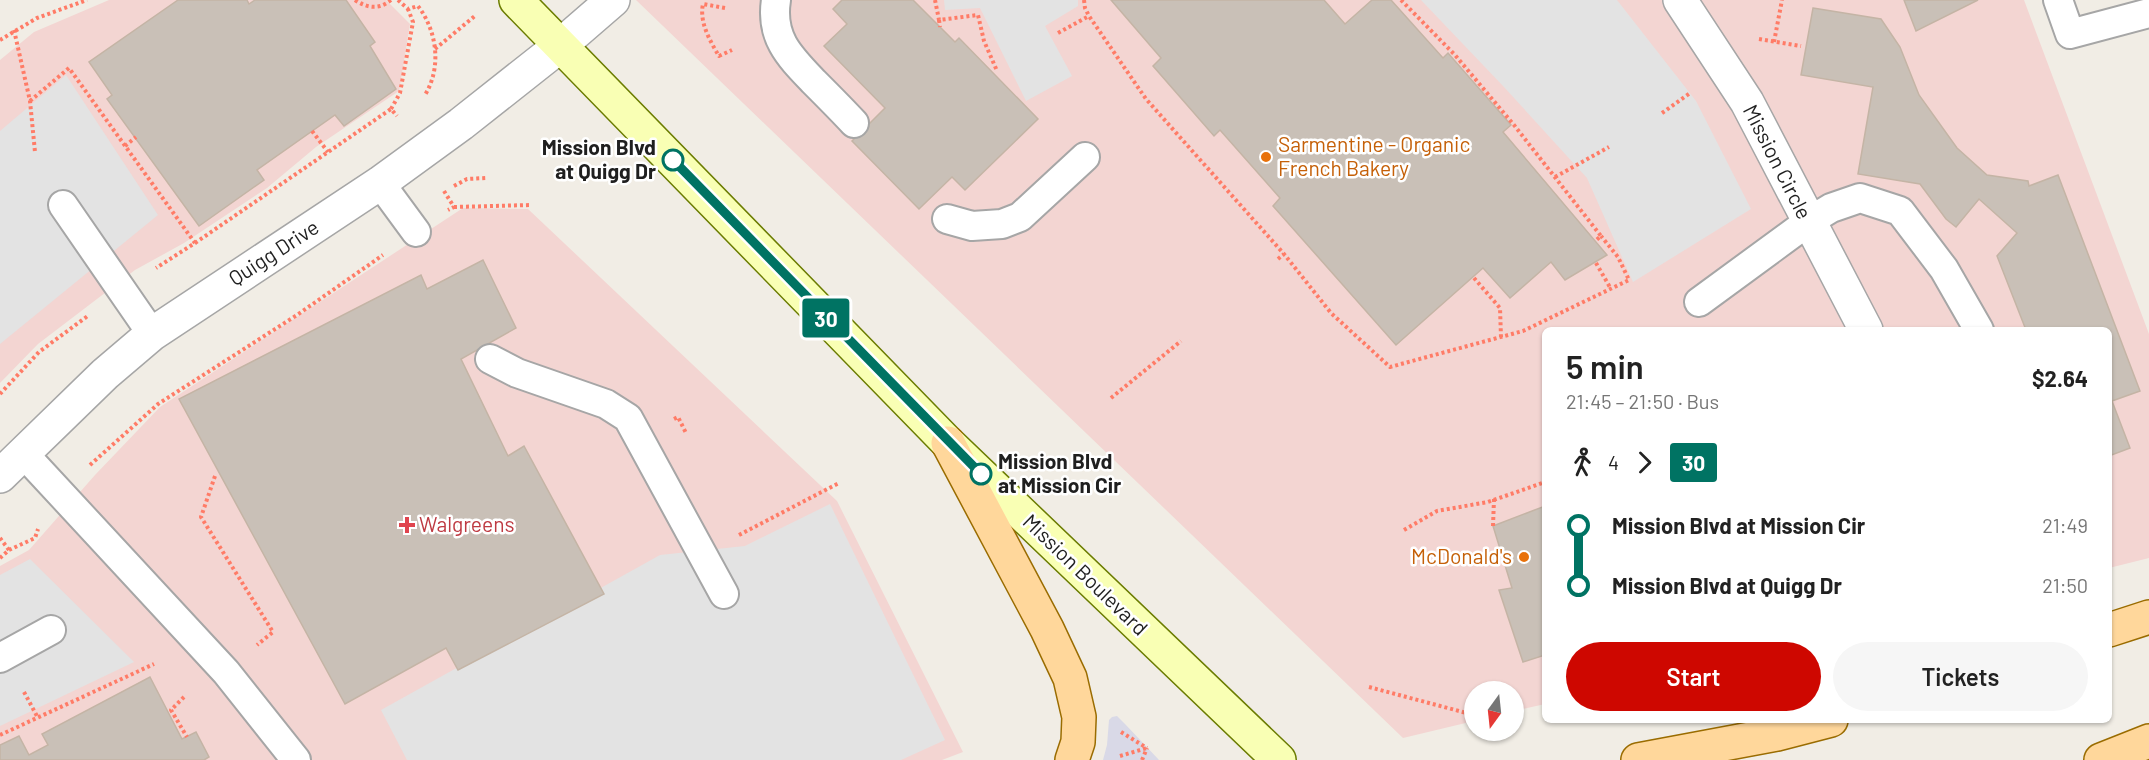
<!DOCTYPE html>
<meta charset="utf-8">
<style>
body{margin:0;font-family:Barlow,sans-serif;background:#f6f6f6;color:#222;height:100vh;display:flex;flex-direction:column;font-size:22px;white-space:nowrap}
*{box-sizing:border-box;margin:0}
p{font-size:20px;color:#767676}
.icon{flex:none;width:33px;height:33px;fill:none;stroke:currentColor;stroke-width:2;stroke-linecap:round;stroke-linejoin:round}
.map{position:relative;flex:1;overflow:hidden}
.side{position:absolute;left:1542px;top:327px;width:570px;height:396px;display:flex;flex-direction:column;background:#fff;border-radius:9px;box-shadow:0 2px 4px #0004}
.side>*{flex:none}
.badge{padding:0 12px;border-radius:4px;font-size:21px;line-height:39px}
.needle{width:39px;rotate:195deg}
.buttons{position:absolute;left:1464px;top:681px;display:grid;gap:12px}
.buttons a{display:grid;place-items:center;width:60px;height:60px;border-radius:50%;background:#fff;box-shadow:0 2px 4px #0004;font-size:30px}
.map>.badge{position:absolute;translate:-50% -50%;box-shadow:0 0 0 3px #fff}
.legs{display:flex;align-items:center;gap:9px;height:66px;padding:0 24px;font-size:20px}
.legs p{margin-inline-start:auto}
.overview{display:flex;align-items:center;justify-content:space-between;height:102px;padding:0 24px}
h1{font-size:33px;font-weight:600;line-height:45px}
.button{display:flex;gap:12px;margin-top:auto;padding:12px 24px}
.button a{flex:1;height:69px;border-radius:36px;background:#ce0700;color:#fff;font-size:24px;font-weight:600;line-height:69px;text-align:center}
.button a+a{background:#f6f6f6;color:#222}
ul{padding:0 24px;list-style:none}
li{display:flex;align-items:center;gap:21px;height:60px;font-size:22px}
li i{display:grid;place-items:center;width:9px;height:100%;margin:0 8px;background:currentColor}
li i::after{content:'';width:15px;height:15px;margin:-8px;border:4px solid;border-radius:50%;background:#fff}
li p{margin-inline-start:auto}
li:first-child i{background:linear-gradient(#0000 50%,currentColor 0)}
li:last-child i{background:linear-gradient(currentColor 50%,#0000 0)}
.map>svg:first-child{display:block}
</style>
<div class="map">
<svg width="2149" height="760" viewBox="0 0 2149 760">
<rect width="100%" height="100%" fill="#f1ede5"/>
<g fill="#f3d5d2">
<path d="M109,0H386L410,24L399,91L316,147L267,188L184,243L135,270L38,344L0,383V60L34,32Z"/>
<path d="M636,0H2024L2149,334V558L2109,568V330H1545V704L1514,711V692H1474V721L1403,738Z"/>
<path d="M463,208L528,209L837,501L963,752L942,760H0V566L29,550L95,475L160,407Z"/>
</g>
<g fill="#e3e3e3">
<path d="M944,0H1078V6L1045,26L1072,76L1026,101L980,8L945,10Z"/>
<path d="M1421,0H1617L1696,101L1751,209L1633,282L1587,178L1504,87Z"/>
<path d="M66,75L158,215L0,344V131Z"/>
<path d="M830,504L945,740L901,760H407L381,710L660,555L745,546Z"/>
<path d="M30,559L134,662L0,726V575Z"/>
</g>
<path fill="#d9d9e7" d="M1117,716L1125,724L1159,760H1103L1107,745L1109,720L1112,717Z"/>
<g fill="#c9c0b7" stroke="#c4b4a5" stroke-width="1.5">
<path d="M178,0H247L249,4L255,0H346L375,42L370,46L396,89L344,126L335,115L257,170L264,180L199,226L107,99L112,95L89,62Z"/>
<path d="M842,0H913L955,42L959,38L1038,119L965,190L952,177L919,209L852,141L885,108L824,46L847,24L833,9Z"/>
<path d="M1111,0H1324L1345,24L1372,0H1391L1443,58L1448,53L1511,125L1503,132L1607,255L1565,280L1551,262L1510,298L1483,268L1396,345L1273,206L1280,198L1220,130L1214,136L1153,66L1161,58Z"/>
<path d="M1904,0H1978L1916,31Z"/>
<path d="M1813,8L1881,19L1900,47L1919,95L1957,148L1987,175L2028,181L2029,186L2058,175L2140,391L2112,401L2130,448L2109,456V330H2026L1997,256L2017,233L1979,199L1956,227L1946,219L1920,184L1858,174L1873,87L1801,75Z"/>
<path d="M483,260L516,328L461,359L508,456L524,446L604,594L458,670L446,648L345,704L179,399L421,275L427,289Z"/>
<path d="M1545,506V655L1523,662L1499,590L1512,588L1493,526Z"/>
<path d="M150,677L182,739L196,732L209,757L204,760H0V745L19,736L29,755L48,745L42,734Z"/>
</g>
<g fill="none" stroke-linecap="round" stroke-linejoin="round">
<g stroke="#a6a6a6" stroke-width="32">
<g id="lane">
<path d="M776,0C770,38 790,57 814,82C827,95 841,109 854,123"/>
<path d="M2058,0L2070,34L2149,13"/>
<path d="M380,183L416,232"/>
<path d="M63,205L152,334"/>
<path d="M947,219L972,226L1002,224L1020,217L1085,157"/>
<path d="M1699,302L1808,222L1831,208L1860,198L1900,211L1944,269L1979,330"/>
<path d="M490,359L517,373L606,404L628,418L724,594"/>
<path d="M23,453L226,672L296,760"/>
<path d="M0,658L51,630"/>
</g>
</g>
<g stroke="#a6a6a6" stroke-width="36">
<g id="street">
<path d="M1680,0L1747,102L1866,330"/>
<path d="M0,476L105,374L152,334L380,183L461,124L561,45L613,0"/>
</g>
</g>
<g stroke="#6b7c00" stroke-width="36">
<path id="secondary" d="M516,0L948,443L1279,760"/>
</g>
<g stroke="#9a6c00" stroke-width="36">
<g id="primary">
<path d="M948,443L1047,629L1070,678L1079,717L1078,742L1072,760"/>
<path d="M2109,630L2149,617"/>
<path d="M1638,760L1777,734L1831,720"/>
<path d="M2101,760L2149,741"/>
</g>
</g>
<g stroke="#ff7c67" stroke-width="4" stroke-dasharray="3 3" stroke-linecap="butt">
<path d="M355,0C367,8 379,10 391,0"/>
<path d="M398,0L408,9L418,6C437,31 442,67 425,95"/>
<path d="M935,0L939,20L978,15L984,41L997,71"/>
<path d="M1084,0L1085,8L1089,16L1146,99L1284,254L1331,313L1390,367L1523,331L1629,280L1618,257L1601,236"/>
<path d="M1401,0L1455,55L1514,125L1601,236L1595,241"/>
<path d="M725,8L703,4C699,22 710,41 719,56L732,50"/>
<path d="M939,20L940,27"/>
<path d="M14,30L30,101L35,152"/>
<path d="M1058,33L1089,16"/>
<path d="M1759,39L1801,46"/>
<path d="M0,40L37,18L87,0"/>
<path d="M1774,42L1782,0"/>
<path d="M435,49L476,15"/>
<path d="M30,101L69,68L195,243L156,268"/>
<path d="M391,109L400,93L413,22L408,9"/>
<path d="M1662,113L1690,93"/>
<path d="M312,131L328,152"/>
<path d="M125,146L136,137"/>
<path d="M1555,177L1609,147"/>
<path d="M454,186L467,179L486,178"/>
<path d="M444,191L454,207L448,210"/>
<path d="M454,207L531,205"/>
<path d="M195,243L391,109L397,116"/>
<path d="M1278,259L1284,254"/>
<path d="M1596,263L1611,289"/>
<path d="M1474,278L1500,308L1501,337"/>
<path d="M0,394L39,352L89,315"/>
<path d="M1111,398L1181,341"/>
<path d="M674,419L678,417L686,433"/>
<path d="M90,465L158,404L297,315L383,255"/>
<path d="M215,476L201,517L273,632L257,645"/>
<path d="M1493,526L1494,499"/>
<path d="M1404,530L1437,511L1488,502L1545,482"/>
<path d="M739,535L839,483"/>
<path d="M0,538L9,550"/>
<path d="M0,558L9,550L35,538L38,529"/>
<path d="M1369,687L1474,715"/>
<path d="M24,692L38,718"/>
<path d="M184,697L171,710L187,737"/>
<path d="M1121,732L1147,748"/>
<path d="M0,735L154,664"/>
<path d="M1120,756L1147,748"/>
<path d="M1142,760L1147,748"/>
</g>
<use href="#lane" stroke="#fff" stroke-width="28"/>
<use href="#street" stroke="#fff" stroke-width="33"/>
<use href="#secondary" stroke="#f9ffb4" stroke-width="33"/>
<use href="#primary" stroke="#ffd79b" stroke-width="33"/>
</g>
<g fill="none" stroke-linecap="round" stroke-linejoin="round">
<g stroke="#fff" stroke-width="14">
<path id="line-1" d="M673,160L981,474"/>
</g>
<use href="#line-1" stroke="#007363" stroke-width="9"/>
</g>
<g fill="#e8710a" stroke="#fff" stroke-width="2">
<circle cx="1266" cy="157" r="6"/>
<circle cx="1524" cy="557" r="6"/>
</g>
<g fill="#fff" stroke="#007363" stroke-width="3">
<circle cx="673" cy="160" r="10"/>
<circle cx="981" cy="474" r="10"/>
</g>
<path fill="#e0444e" stroke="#fff" stroke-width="2" d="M404 516h6v6h6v6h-6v6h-6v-6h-6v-6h6z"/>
<g text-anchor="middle" stroke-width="5" stroke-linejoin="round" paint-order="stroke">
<g font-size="21" fill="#c56008" stroke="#fff" text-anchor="start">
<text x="1278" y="152">Sarmentine - Organic<tspan x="1278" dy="24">French Bakery</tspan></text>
<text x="1512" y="564" text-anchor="end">McDonald's</text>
</g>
<g font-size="21" font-weight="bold" fill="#1f1f1f" stroke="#fff" text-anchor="end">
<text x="656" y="155">Mission Blvd<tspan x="656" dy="24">at Quigg Dr</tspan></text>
<text x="998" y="469" text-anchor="start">Mission Blvd<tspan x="998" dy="24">at Mission Cir</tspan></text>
</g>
<g font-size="21" fill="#1f1f1f" stroke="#fff">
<text transform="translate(1777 162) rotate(63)" y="7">Mission Circle</text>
<text transform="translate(274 253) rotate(-33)" y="7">Quigg Drive</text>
<text transform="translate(1085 575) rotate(44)" y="7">Mission Boulevard</text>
</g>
<g font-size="21" fill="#be3a42" stroke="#fff" text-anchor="start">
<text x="419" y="532">Walgreens</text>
</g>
</g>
</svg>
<div class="buttons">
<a><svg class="needle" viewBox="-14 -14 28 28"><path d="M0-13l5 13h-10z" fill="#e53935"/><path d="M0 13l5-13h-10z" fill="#767676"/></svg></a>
</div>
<b class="badge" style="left:826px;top:318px;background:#007363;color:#fff">30</b>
<section class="side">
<div class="overview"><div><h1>5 min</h1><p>21:45 – 21:50 · Bus</p></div><b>$2.64</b></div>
<div class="legs"><svg class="icon" aria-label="walk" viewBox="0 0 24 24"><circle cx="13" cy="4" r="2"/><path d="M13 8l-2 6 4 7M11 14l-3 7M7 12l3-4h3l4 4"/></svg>4<svg class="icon" aria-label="forward" viewBox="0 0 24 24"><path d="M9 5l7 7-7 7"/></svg><b class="badge" style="background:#007363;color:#fff">30</b></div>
<ul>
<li><i style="color:#007363"></i><b>Mission Blvd at Mission Cir</b><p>21:49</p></li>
<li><i style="color:#007363"></i><b>Mission Blvd at Quigg Dr</b><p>21:50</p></li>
</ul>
<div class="button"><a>Start</a><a>Tickets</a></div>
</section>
</div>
